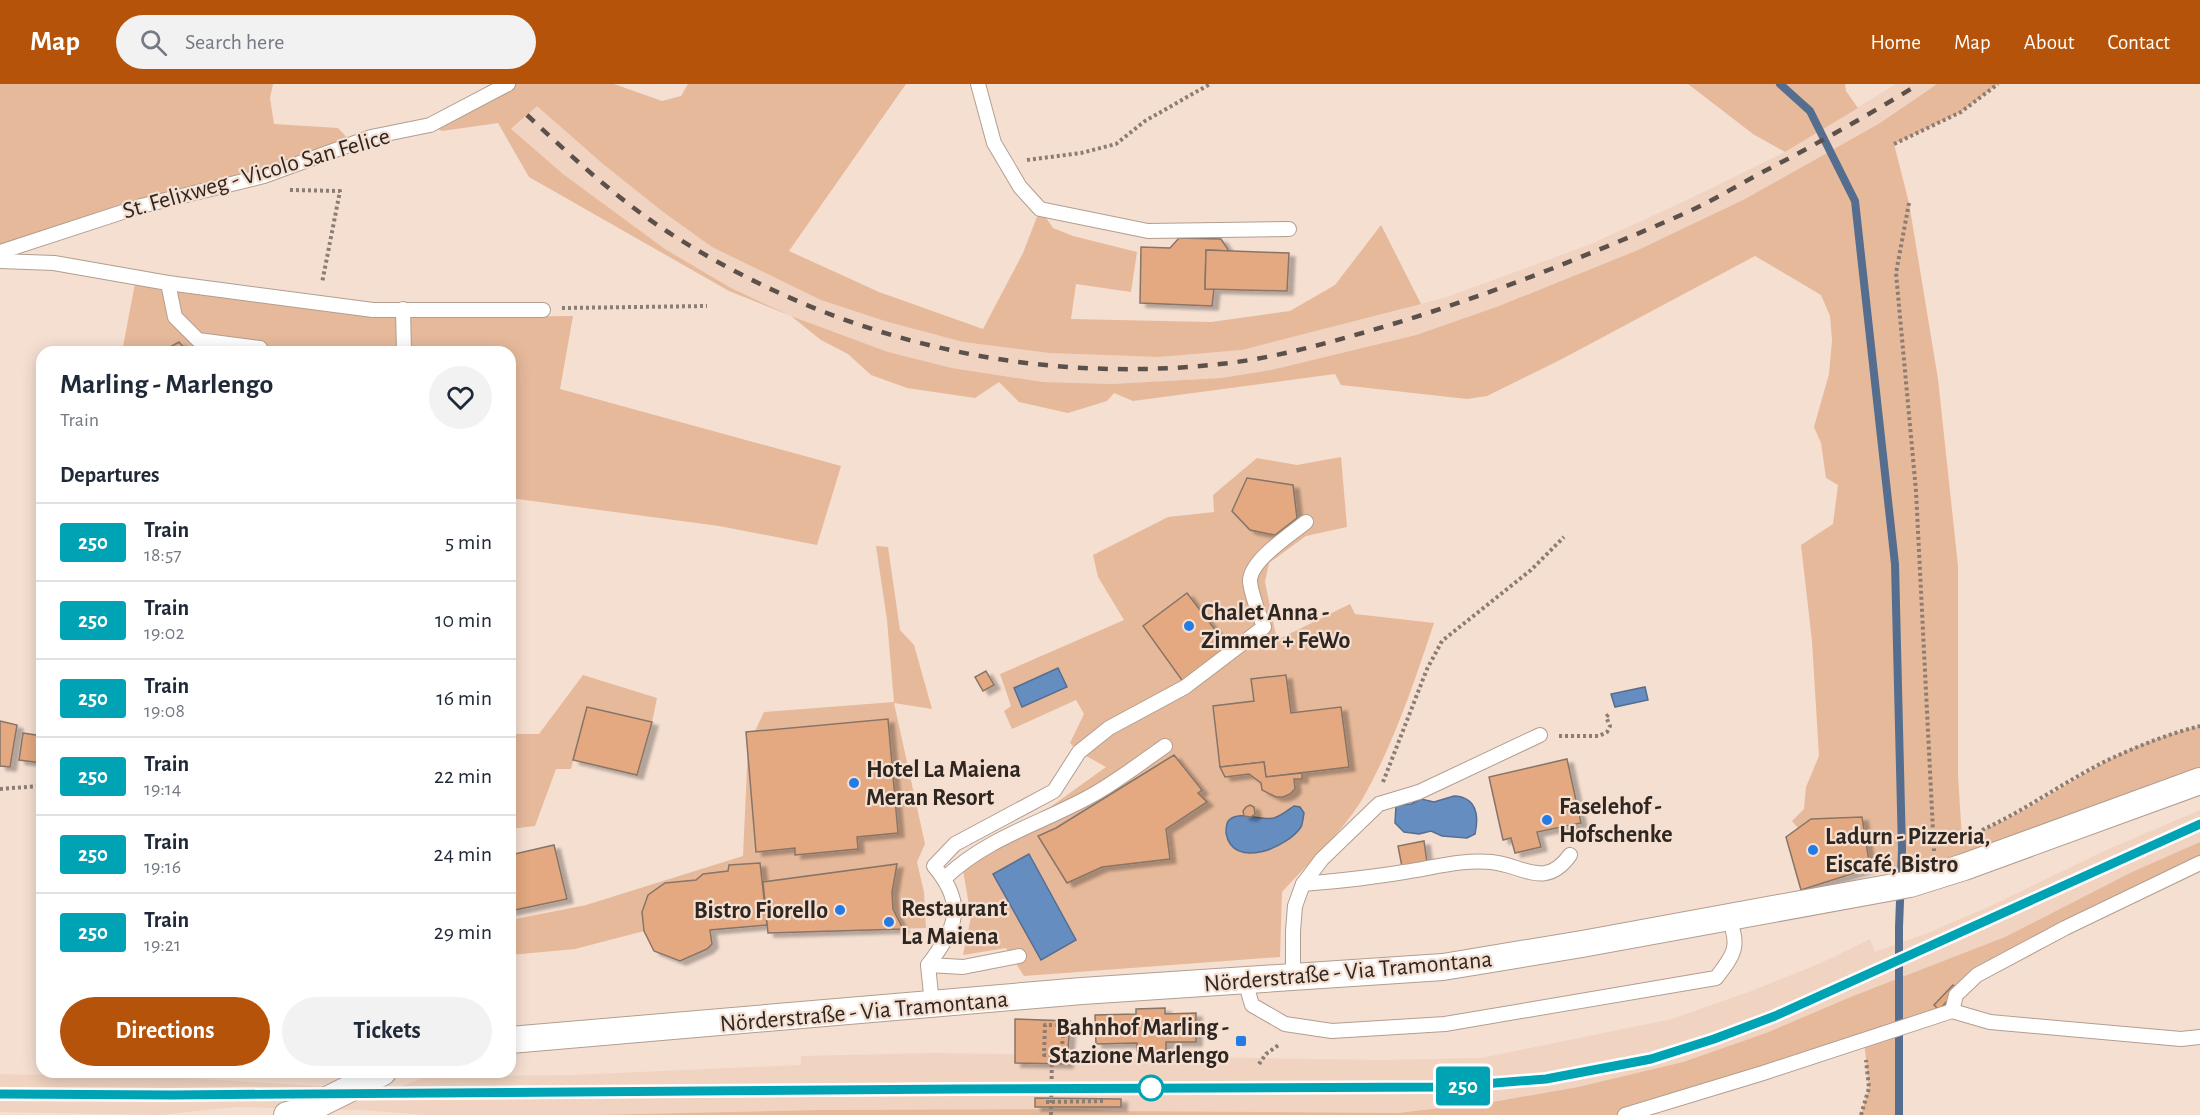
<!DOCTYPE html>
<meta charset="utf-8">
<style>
body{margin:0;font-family:"Alegreya Sans",sans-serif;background:#f2f2f3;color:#1f2937;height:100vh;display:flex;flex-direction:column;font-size:22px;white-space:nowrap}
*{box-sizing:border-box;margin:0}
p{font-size:20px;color:#747a83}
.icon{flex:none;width:33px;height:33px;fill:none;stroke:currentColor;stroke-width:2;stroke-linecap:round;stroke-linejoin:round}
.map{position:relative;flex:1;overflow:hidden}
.panel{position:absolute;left:36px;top:262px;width:480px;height:732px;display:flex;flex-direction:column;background:#fff;border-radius:18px;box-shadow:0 3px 15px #0003}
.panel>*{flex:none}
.badge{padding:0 12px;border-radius:4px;font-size:21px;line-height:39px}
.map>.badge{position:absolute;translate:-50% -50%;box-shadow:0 0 0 3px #fff}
h2{padding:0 24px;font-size:22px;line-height:54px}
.round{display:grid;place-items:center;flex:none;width:63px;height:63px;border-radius:32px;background:#f2f2f3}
.overview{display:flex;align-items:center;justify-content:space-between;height:102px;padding:0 24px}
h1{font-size:28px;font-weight:600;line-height:45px}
.primary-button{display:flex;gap:12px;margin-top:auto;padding:12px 24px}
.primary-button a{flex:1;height:69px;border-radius:36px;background:#b45309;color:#fff;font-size:24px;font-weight:600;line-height:69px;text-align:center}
.primary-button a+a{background:#f2f2f3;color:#1f2937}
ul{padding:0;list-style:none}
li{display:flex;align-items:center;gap:18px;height:78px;padding:0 24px;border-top:2px solid #e0e1e3}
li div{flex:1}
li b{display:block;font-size:22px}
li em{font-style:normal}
li .badge{min-width:66px;font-weight:700;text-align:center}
header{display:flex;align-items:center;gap:36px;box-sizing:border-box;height:84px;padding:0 30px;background:#b45309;color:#fff}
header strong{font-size:28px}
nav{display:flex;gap:33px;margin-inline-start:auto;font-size:21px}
.search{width:420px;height:54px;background:#f2f2f3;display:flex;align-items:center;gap:15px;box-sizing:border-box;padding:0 21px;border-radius:33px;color:#747a83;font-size:22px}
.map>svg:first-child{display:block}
</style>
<header>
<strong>Map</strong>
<div class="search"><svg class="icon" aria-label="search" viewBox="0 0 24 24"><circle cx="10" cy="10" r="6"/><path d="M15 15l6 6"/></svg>Search here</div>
<nav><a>Home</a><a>Map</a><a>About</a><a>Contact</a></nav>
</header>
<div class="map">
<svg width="2200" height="1031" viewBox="0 0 2200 1031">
<defs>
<filter id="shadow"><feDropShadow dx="6" dy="4" stdDeviation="1.5" flood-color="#0004"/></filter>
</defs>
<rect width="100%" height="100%" fill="#f5dfd1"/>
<g fill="#f0d3c1">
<path d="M1896,0H1937L1880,39L1745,115L1638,166L1499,222L1416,251L1271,286L1221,294L1112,300L1043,298L952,284L888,268L791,232L731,204L665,165L563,90L511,46L537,21L603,80L888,238L963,258L1049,269L1159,273L1242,266L1447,213L1591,160L1685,117L1785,68Z"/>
<path d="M2200,726V758L2132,788L2005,853L1853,912L1766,949L1683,978L1578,1003L1498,1017L1398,1029L1117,1027L1078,1025L820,1026L592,1031H427L361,1026L235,1023L159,1031L0,1028V990L182,994L391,1006L425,993L572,991L801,981V972L932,969L1382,976L1481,974L1672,935L1754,906L1821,879L1870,855L1875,868L1928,849L1997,819L2104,767Z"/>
</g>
<g fill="#e6b99b">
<path d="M0,0H273L270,14L274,40L338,44L353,60L0,169Z"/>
<path d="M508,0H614L662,17L681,12L688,0H906L789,167L879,208L983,245L1023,169L1040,125L1053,144L1073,152L1137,168L1131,208L1076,200L1071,235L1211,238L1290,227L1335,201L1381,141L1421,220L1242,266L1159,273L1049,269L963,258L888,238L821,216L712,163L662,127L603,80L537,22L511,45L563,90L665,165L731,204L791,232L888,268L952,284L1043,298L1112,300L1221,294L1271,286L1416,251L1499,222L1638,166L1745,115L1880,39L1937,0H1998L1961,28L1894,60L1909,119L1938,295L1958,482V692L1962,754C2013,738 2058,704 2105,678C2134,662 2167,650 2200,642V685L2034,744L2002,754L1964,774L1915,787L1878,789L1870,784L1861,733L1798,744L1792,737L1804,725L1806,703L1819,672L1812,557L1801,461L1833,440L1838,401L1826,394L1821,359L1814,343L1829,290L1832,256L1830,232L1821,211L1755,172L1560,276L1487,312L1467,315L1341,301L1335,290L1133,317L1114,309L1107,317L1068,329L1019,318L999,298L975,314L907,304L871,291L848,270L821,256L791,232L729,207L529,93L498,39L442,47L430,41Z"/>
<path d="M1688,0H1845L1846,7L1858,24L1785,68L1753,50Z"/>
<path d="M136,194L403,234L573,232L560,305L841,382L817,461L719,442L510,414V268H122Z"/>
<path d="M1341,373L1347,443L1306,452L1269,479L1265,498L1277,556L1350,520L1355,530L1434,539C1414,599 1394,659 1363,714C1342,749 1309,778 1282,808L1280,873L1024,892L1006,864L963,871L971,833L963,786L1106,683L1079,668L1070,659L1084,630L1076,616L1012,645L1004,627L1011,622L1000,590L1124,536L1098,493L1093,471L1168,433L1214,428L1213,411L1257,374L1297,381Z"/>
<path d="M876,462L888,463L900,546L914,561L932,625L894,619L925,760L917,778L924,808L926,844L768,849L767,841L710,846L707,865L680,877L654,867L644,847L575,865L510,871V836L586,821L743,772L748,662L764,628L894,618L887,536Z"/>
<path d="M583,591L657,614L652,638L587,623L571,685H556L535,742L510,745V650H539Z"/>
<path d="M2200,758V779L1977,891L1952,927L1902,947L1899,1031H1861L1869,1004L1864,956L1625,1031H592L820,1026L1078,1025L1117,1027L1398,1029L1498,1017L1578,1003L1683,978L1766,949L1853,912L2005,853L2132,788Z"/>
</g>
<g fill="#668dc0" stroke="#556e90" stroke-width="1.5">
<path d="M1058,584L1067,603L1022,623L1014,604Z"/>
<path d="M1645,603L1648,616L1615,623L1611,610Z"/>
<path d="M1454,712C1477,713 1479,732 1475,750L1467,754L1442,752L1431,747L1419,750L1404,748L1395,739L1396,721L1411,720L1421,715L1434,718Z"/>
<path d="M1294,722L1300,723L1304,729C1303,734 1303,739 1301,743C1288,763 1233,787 1226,749C1226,745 1226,739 1229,736C1239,726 1261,737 1274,734C1281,732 1288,726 1294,722Z"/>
<path d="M1029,770L1076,856L1041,876L993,790Z"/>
</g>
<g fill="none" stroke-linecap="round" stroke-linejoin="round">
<path stroke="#556e90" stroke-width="8" d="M1780,0L1810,27L1855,117L1895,480L1902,766L1899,843V1031"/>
</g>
<g fill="#e4a980" stroke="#887568" stroke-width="1.5" filter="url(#shadow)">
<path d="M1179,154L1221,155L1229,167L1206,166L1205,205H1214L1212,222L1140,219L1141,163L1170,164Z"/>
<path d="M1206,166L1289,169L1287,207L1205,205Z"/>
<path d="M179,258L188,268H161L165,266Z"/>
<path d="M1247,394L1293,401L1297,434L1275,451L1250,446L1232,427Z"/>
<path d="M1187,509L1229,564L1184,599L1143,542Z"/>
<path d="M986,587L994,601L983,607L975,593Z"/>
<path d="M1286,591L1291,629L1341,623L1349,683L1266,693L1264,678L1220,683L1213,622L1254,617L1251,595Z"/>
<path d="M587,623L652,638L637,691L573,676Z"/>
<path d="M888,635L898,749L857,753L858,765L795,771V764L756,768L746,648Z"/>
<path d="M0,637L17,641L10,683L0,682Z"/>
<path d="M23,649L42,652V679L19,676Z"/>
<path d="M1174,671L1202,706L1198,709L1207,718L1166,745L1170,775L1102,783L1067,799L1038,752L1056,744Z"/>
<path d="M1567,675L1581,739L1537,748L1541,763L1515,769L1511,754L1503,756L1489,693Z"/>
<path d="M1264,678L1266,693L1302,689V695H1294L1295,705L1290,710L1283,713H1276L1262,706L1261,699L1249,690L1225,693L1220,683Z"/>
<path d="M1250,721L1254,723L1255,730L1251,733L1244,732L1243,727L1246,723Z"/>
<path d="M1862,733L1870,784L1801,806L1786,753L1811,735Z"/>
<path d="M1424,757L1427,779L1402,783L1398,762Z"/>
<path d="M554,761L567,815L510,827V771Z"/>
<path d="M760,779L767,841L710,846L712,860L707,865L680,877L654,867L644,847L642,828L648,811L665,799L696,796L703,790L728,787L729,781Z"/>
<path d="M897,780L892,808L893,825L903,845L768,849L763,798Z"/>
<path d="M1953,901L1958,905L1939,926L1934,921Z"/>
<path d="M1165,924V930L1196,929V958H1166V966L1137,967V959L1096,960L1095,931L1136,930V925Z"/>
<path d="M1015,935L1070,937L1067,980L1015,979Z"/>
<path d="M1035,1014L1121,1015V1023H1035Z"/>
</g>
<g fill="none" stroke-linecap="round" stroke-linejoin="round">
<g stroke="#b29e90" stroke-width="16">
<g id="lane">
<path d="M978,0L994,59L1020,103L1040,125L1148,147L1289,145"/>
<path d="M0,168L141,122L264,92L371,53L430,41L508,0"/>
<path d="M0,177L54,179L168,199L373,226H543"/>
<path d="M168,199L175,233L198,256L260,264"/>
<path d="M403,225L404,268"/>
<path d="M945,794C987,753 1046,738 1096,709C1120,695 1142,678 1165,662"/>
<path d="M1303,800C1337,797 1370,794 1404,788C1432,784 1463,775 1491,778C1523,781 1545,806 1570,771"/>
<path d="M928,881L963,883L1019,872"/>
<path d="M1293,894V847L1295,822L1303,800L1322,775L1379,720L1419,708L1540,651"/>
<path d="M1245,897L1252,921L1285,940L1332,947L1445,940L1716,894C1734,871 1741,861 1728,834"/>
<path d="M932,920L928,881C956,844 967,821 934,782L955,760L1054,707L1079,668L1109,644L1185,603L1264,543C1259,529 1252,514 1250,498C1249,477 1290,451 1306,438"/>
<path d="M1952,927L1956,911L1977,891L2065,844L2200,779"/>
<path d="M1625,1031L1763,989L1952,927L1990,938L2181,955L2200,953"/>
</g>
</g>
<g stroke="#b29e90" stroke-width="28">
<g id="street">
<path d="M510,956L1082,907L1443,883L1582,860L1910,800L1964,783L2200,697"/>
<path d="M287,1031L307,1026L383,988"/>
</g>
</g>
<g stroke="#8c7d74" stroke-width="4" stroke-dasharray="3 3" stroke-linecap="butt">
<path d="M1894,60L1961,28L1998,0"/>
<path d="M1027,76L1081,69L1116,60L1145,37L1210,0"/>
<path d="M290,106L340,107L322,199"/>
<path d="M1909,119L1896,189L1916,407L1934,767"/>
<path d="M562,224L707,222"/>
<path d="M279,266L305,268"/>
<path d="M1559,652H1599L1607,648L1610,642L1606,633L1609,630"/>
<path d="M1383,698L1427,585L1442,557L1531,486L1564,453"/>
<path d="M0,705L39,702"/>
<path d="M1982,746C2026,726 2065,697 2108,676C2138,662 2168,650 2200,642"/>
<path d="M1259,980L1266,970L1280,960"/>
<path d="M1046,1018L1105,1017"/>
<path d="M1051,1031L1052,971H1044L1045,941H1063L1062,970"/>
<path d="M1861,1031L1869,1004L1866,976"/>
</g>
<use href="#lane" stroke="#fff" stroke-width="14"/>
<use href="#street" stroke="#fff" stroke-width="26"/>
<g stroke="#5c514a" stroke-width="4.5" stroke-dasharray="10 10" stroke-linecap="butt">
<path d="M527,31C571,72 617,115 668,148C835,256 1031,303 1229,279C1269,274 1309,264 1348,253C1417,234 1484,211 1551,185C1598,166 1646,147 1692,126C1715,115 1737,102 1759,90C1813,62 1867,32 1919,0"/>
<path d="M0,1010L172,1011L1446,1003L1546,995L1651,975L1733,949L1775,932L2200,740"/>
</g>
</g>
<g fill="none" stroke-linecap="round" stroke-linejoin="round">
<g stroke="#fff" stroke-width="14">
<path id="line" d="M0,1010L172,1011L959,1005L1446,1003L1546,995L1651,975L1714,955L1775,932L2200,740"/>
</g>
<use href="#line" stroke="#00a3b4" stroke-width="9"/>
</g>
<g fill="#237be5" stroke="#f5dfd1" stroke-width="2">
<circle cx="1189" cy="542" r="6"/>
<circle cx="854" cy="699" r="6"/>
<circle cx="1547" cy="736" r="6"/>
<circle cx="1813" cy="766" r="6"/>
<circle cx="840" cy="826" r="6"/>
<circle cx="889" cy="838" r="6"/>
<rect x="1235" y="951" width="12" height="12" rx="3"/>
</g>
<circle fill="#fff" stroke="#00a3b4" stroke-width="3" cx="1151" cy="1004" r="12"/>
<g text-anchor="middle" stroke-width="4.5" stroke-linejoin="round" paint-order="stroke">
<g font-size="24" fill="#2e2621" stroke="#f5dfd1">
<text transform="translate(256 89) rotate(-16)" y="8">St. Felixweg - Vicolo San Felice</text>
<text transform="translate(1348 887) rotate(-5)" y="8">Nörderstraße - Via Tramontana</text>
<text transform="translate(864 927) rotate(-5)" y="8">Nörderstraße - Via Tramontana</text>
</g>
<g font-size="24" font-weight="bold" fill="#2e2621" stroke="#f5dfd1" text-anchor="start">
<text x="1201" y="536">Chalet Anna -<tspan x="1201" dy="28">Zimmer + FeWo</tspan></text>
<text x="866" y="693">Hotel La Maiena<tspan x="866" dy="28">Meran Resort</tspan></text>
<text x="1559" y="730">Faselehof -<tspan x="1559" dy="28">Hofschenke</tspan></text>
<text x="1825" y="760">Ladurn - Pizzeria,<tspan x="1825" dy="28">Eiscafé, Bistro</tspan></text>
<text x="901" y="832">Restaurant<tspan x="901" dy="28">La Maiena</tspan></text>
<text x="828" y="834" text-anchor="end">Bistro Fiorello</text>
<text x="1229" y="951" text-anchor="end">Bahnhof Marling -<tspan x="1229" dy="28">Stazione Marlengo</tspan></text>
</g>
</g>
</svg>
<b class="badge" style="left:1463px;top:1002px;background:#00a3b4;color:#fff">250</b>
<section class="panel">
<div class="overview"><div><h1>Marling - Marlengo</h1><p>Train</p></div><a class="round"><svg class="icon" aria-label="heart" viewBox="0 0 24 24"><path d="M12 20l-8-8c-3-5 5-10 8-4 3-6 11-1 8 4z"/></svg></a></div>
<h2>Departures</h2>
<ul>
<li><span class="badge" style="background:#00a3b4;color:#fff">250</span><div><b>Train</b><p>18:57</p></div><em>5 min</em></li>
<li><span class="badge" style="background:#00a3b4;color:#fff">250</span><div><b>Train</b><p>19:02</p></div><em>10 min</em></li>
<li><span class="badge" style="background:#00a3b4;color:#fff">250</span><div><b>Train</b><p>19:08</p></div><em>16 min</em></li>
<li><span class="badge" style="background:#00a3b4;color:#fff">250</span><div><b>Train</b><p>19:14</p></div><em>22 min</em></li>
<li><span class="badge" style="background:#00a3b4;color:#fff">250</span><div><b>Train</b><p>19:16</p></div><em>24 min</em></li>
<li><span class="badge" style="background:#00a3b4;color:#fff">250</span><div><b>Train</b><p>19:21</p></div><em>29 min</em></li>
</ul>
<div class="primary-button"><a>Directions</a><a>Tickets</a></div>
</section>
</div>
